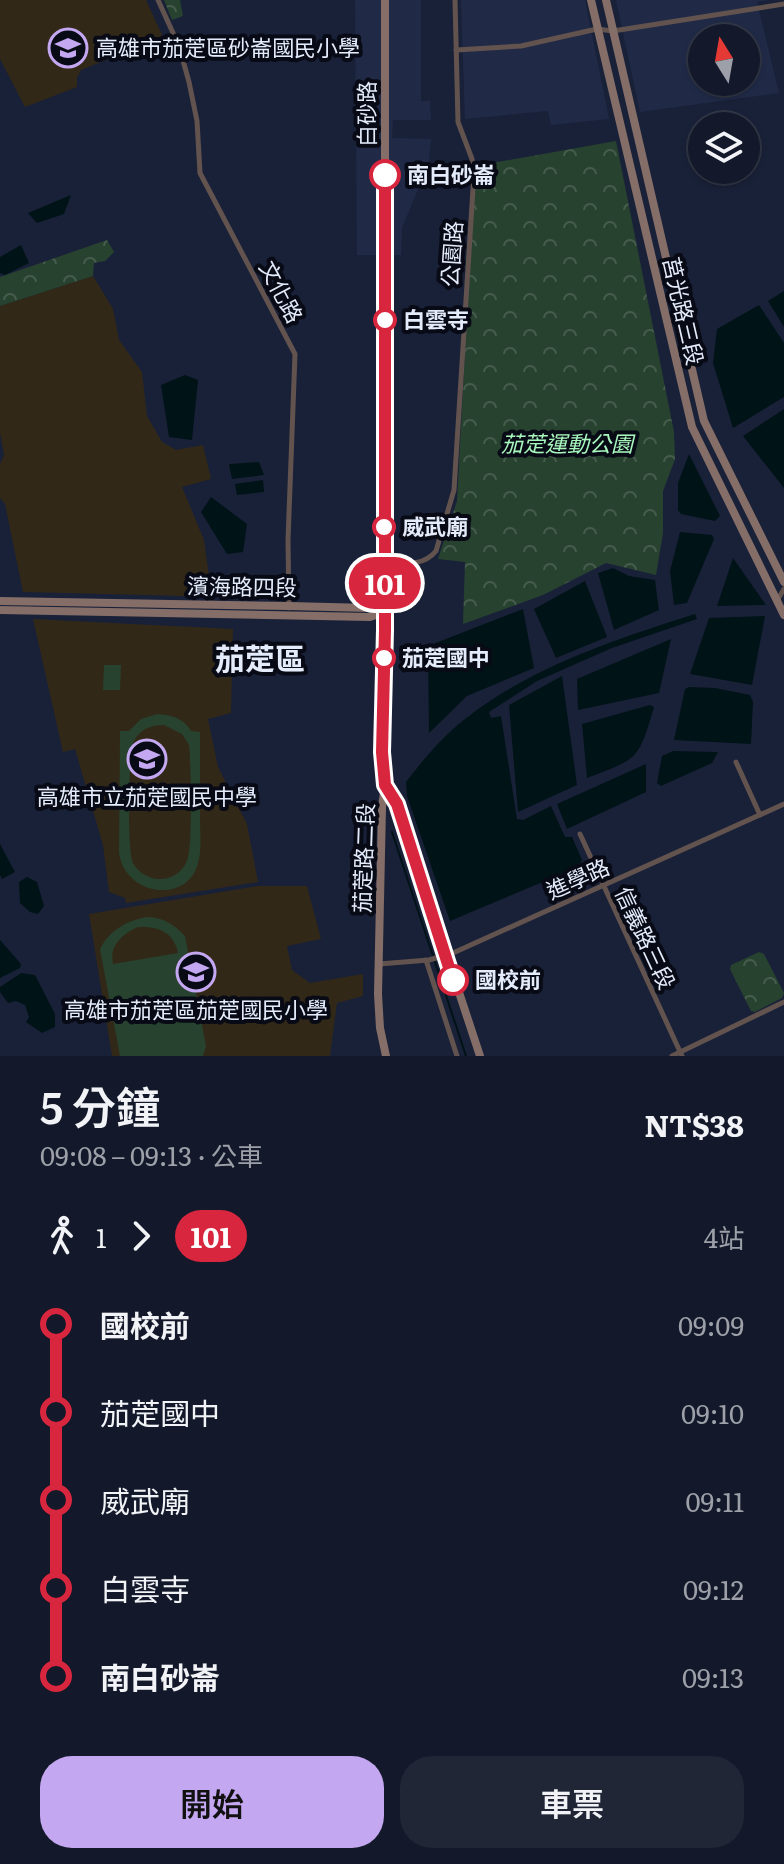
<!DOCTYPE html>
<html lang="zh-TW">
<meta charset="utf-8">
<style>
body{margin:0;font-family:Literata,"Noto Sans TC",serif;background:#202636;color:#f1f3f6;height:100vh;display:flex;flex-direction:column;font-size:30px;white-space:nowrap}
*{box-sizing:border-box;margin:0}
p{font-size:26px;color:#9da0a8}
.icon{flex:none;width:44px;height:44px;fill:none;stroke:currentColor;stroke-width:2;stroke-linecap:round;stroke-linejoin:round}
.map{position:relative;height:1056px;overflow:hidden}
.drawer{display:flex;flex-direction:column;background:#13192a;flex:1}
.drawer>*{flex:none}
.badge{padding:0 16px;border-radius:26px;font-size:28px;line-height:52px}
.needle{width:52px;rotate:349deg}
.controls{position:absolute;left:688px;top:24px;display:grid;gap:16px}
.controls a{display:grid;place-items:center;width:72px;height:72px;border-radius:50%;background:#13192a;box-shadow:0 2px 6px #0004,0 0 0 2px #323847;font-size:40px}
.map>.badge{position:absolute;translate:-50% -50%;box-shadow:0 0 0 4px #fff}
.legs{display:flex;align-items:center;gap:12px;height:88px;padding:0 40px;font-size:26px}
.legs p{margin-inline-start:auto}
.head{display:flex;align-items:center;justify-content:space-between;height:136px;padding:0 40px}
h1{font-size:44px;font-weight:600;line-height:60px}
.primary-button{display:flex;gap:16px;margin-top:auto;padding:16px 40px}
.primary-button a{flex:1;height:92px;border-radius:32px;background:#c4a7f1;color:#111;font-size:32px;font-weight:600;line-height:92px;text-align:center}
.primary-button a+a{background:#202636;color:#f1f3f6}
ul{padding:0 40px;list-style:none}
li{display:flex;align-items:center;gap:28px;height:88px;font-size:30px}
li i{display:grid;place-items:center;width:12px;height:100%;margin:0 10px;background:currentColor}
li i::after{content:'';width:20px;height:20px;margin:-10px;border:6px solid;border-radius:50%;background:#13192a}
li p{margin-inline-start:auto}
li:first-child i{background:linear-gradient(#0000 50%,currentColor 0)}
li:last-child i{background:linear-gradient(currentColor 50%,#0000 0)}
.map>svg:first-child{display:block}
</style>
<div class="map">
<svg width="784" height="1056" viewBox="0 0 784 1056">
<defs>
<pattern id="forest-crowns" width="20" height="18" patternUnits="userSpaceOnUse" patternTransform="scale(2)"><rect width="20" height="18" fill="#27422e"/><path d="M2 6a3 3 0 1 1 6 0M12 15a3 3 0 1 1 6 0" fill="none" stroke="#465d4d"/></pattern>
</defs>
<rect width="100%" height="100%" fill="#192138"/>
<g fill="#202a47" fill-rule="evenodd">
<path d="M355,0H421V101H430L431,120H393L392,138L431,139L429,162L402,228L401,255H357Z"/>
<path d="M461,0H585L609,119L551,125L548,111L465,119Z"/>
<path d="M616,0H769L757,2L779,93L640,112ZM702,38H746V82H702Z"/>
</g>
<g fill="#322818">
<path d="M0,0H146L163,37L81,70L77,78V87L25,107L0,59Z"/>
<path d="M93,276L113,309L119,340L142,372L147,416L162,442L176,450L203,445L211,479L182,487L204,540L209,576L219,575L225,597L23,592L5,504L0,498V464L4,455L0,433V306Z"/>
<path d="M33,619L233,629L231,713L208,719L218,767L247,824L258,882L126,903L125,898L109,892L103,845L75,749L63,752Z"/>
<path d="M258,886H307L321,939L287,946L292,970L310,983L363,974V996L337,1003L330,1056H112L89,914Z"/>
</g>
<g fill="url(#forest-crowns)">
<path d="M164,0H180L183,16L172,20Z"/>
<path d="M616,141L674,432L675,459L663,491V533L656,575L606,563L543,595L463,624L465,562L438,559L457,501L475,166Z"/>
<path d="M107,240L114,252L105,261L94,263L93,276L0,306V277Z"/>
<path d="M759,952L764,954L784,993L782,998L755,1012L751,1011L730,969L731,965Z"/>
</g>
<g fill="#27422e" fill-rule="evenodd">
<path d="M104,665H121L120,690H103Z"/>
<path d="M157,714C171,715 184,718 191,731L200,732C200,761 200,790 200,819C200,833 202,849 198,863C189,903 126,898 119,853L120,731H129L141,719ZM164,725L182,734L189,745C191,763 193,847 187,861C182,873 170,880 158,879C147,878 138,872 133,863C127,852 128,753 134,741C140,729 151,725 164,725Z"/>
<path d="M147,917C165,918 173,924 185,936L206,1046L203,1056H120L100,949C110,930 126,921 147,917ZM138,927C158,926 174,932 178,953L113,964C109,946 122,934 138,927Z"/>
</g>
<g fill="#001317">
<path d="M71,195L64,214L37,223L28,213Z"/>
<path d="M21,245L29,263L5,275L0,273V257Z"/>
<path d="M784,291V327L768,301Z"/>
<path d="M759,305L784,343V397L733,428L713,363L717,329Z"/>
<path d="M185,375L198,380L192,440L169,437L161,385Z"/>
<path d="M784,409V488L743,436Z"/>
<path d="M689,454L720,516L715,521L681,514L678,510V483Z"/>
<path d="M259,462L264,475L232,479L229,464Z"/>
<path d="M263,480L264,492L237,495L235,484Z"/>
<path d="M211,497L247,524L243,552L227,554L201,512Z"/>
<path d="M680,532L712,535L714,539L687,603L674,605L670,571Z"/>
<path d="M733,558L766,605L717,606Z"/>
<path d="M613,568L629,576L655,580L659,610L614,630L598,573Z"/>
<path d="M585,581L607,637L556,658L534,609Z"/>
<path d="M523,609L534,668L467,696L429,733L428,646Z"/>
<path d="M695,614L697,619L612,648L537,681L489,712L491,718L501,716L517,819L523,820L551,806L565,837H572L582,860L576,868L450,921L407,796L406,782C423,760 443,736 465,719C531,667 616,639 695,614Z"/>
<path d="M765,616L752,685L690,674L709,618Z"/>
<path d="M671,639L659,693L578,710L577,679Z"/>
<path d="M562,676L577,785L518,812L509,705Z"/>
<path d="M689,687L715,688L750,695L753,702L751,744L674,740L685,689Z"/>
<path d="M650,705L654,707C638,761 639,758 587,778L582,724Z"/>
<path d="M673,751L718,752L712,763L661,786L657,783L662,756Z"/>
<path d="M646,764V792L567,829L557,804Z"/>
<path d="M0,844L15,872L2,879L0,875Z"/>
<path d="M27,877L37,882L44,906L38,914L30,912L20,903L19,882Z"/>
<path d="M0,940L21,964L20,968L0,978Z"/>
<path d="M21,973L35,975L55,1014V1027L42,1033L26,1022L29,1017L25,1005L16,1001L8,1003L0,992V987Z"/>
</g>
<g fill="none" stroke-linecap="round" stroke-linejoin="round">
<g stroke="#001317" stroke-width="2">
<path d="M392,832L433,956"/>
<path d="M435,962L466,1056"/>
</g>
<g stroke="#62534f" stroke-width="5">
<path d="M158,0L179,46L189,82L197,121L200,173L295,354L288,540L289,608"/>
<path d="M456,50L521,46L597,29L613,31L784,4"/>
<path d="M385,562C404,563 423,567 436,551L454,490L474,173L472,159L458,122L455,0"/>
<path d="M778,599L784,589"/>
<path d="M736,762L760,815"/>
<path d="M580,834L682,1056"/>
<path d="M426,960L457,1056"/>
<path d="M379,964L429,960L453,953L784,804"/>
<path d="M672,1056L784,1002"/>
</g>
<g stroke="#856e68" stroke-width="8">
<path d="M385,0V593L382,752L385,785L382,807L378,994L380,1028L386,1056"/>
<path d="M591,0L692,427L784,615"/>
<path d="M606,0L704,421L784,582"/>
<path d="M0,601L289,606L370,608L384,612"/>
<path d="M0,610L370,617L385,612"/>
<path d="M385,786L397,804L480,1056"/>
</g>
</g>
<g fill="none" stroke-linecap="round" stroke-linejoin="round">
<g stroke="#fff" stroke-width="18">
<path id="line-1" d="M385,175V630L382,752L385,785L397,804L453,980"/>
</g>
<use href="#line-1" stroke="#d7263d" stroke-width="12"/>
</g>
<defs>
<g id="school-ring" transform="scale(2)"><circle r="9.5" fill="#080b16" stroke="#c4a7f1" stroke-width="1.5"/><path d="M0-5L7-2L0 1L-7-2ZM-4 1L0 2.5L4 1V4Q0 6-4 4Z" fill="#c4a7f1"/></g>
</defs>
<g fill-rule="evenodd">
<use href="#school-ring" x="68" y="48"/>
<use href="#school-ring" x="147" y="759"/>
<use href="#school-ring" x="196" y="972"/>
</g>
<g fill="#fff" stroke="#d7263d" stroke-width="4">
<circle cx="385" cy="175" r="14"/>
<circle cx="385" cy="320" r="10"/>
<circle cx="384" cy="527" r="10"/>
<circle cx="384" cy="658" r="10"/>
<circle cx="453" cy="980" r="14"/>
</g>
<g text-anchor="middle" stroke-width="8" stroke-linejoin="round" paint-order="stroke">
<g font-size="22" fill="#e4ebfb" stroke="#080b16">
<text x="96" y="56" text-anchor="start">高雄市茄萣區砂崙國民小學</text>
<text x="147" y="805">高雄市立茄萣國民中學</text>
<text x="196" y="1018">高雄市茄萣區茄萣國民小學</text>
</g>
<g font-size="22" fill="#e4ebfb" stroke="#080b16">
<text transform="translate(367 114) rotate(-90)" y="8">白砂路</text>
<text transform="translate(452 254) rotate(-86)" y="8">公園路</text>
<text transform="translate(281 292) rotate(62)" y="8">文化路</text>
<text transform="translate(683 311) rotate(77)" y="8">莒光路三段</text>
<text transform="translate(242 587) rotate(1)" y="8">濱海路四段</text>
<text transform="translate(364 858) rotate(-88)" y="8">茄萣路二段</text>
<text transform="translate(578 879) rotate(-24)" y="8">進學路</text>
<text transform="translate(645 938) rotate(65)" y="8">信義路三段</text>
</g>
<g font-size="22" font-weight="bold" fill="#e4ebfb" stroke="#080b16" text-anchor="start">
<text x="407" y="183">南白砂崙</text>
<text x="403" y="328">白雲寺</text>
<text x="402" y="535">威武廟</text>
<text x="402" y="666">茄萣國中</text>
<text x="475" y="988">國校前</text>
</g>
<g font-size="22" font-style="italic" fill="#a8f7bd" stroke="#080b16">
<text x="567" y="452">茄萣運動公園</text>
</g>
<g font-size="30" font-weight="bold" fill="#e4ebfb" stroke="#080b16">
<text x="260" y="670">茄萣區</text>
</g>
</g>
</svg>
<div class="controls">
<a><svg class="needle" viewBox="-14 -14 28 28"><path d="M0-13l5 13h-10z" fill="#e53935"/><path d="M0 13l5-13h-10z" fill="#9da0a8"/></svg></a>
<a><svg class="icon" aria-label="layers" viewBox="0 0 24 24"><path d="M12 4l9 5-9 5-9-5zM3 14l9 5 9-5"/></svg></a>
</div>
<b class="badge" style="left:385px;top:583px;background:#d7263d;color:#fff">101</b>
</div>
<section class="drawer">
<div class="head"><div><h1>5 分鐘</h1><p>09:08 – 09:13 · 公車</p></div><b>NT$38</b></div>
<div class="legs"><svg class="icon" aria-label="walk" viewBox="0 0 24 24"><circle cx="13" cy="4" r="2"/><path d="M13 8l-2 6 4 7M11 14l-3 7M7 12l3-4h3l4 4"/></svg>1<svg class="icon" aria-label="forward" viewBox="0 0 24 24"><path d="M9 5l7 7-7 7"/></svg><b class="badge" style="background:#d7263d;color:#fff">101</b><p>4站</p></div>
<ul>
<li><i style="color:#d7263d"></i><b>國校前</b><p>09:09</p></li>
<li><i style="color:#d7263d"></i><span>茄萣國中</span><p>09:10</p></li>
<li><i style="color:#d7263d"></i><span>威武廟</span><p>09:11</p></li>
<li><i style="color:#d7263d"></i><span>白雲寺</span><p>09:12</p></li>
<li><i style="color:#d7263d"></i><b>南白砂崙</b><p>09:13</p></li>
</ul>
<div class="primary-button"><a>開始</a><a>車票</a></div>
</section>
